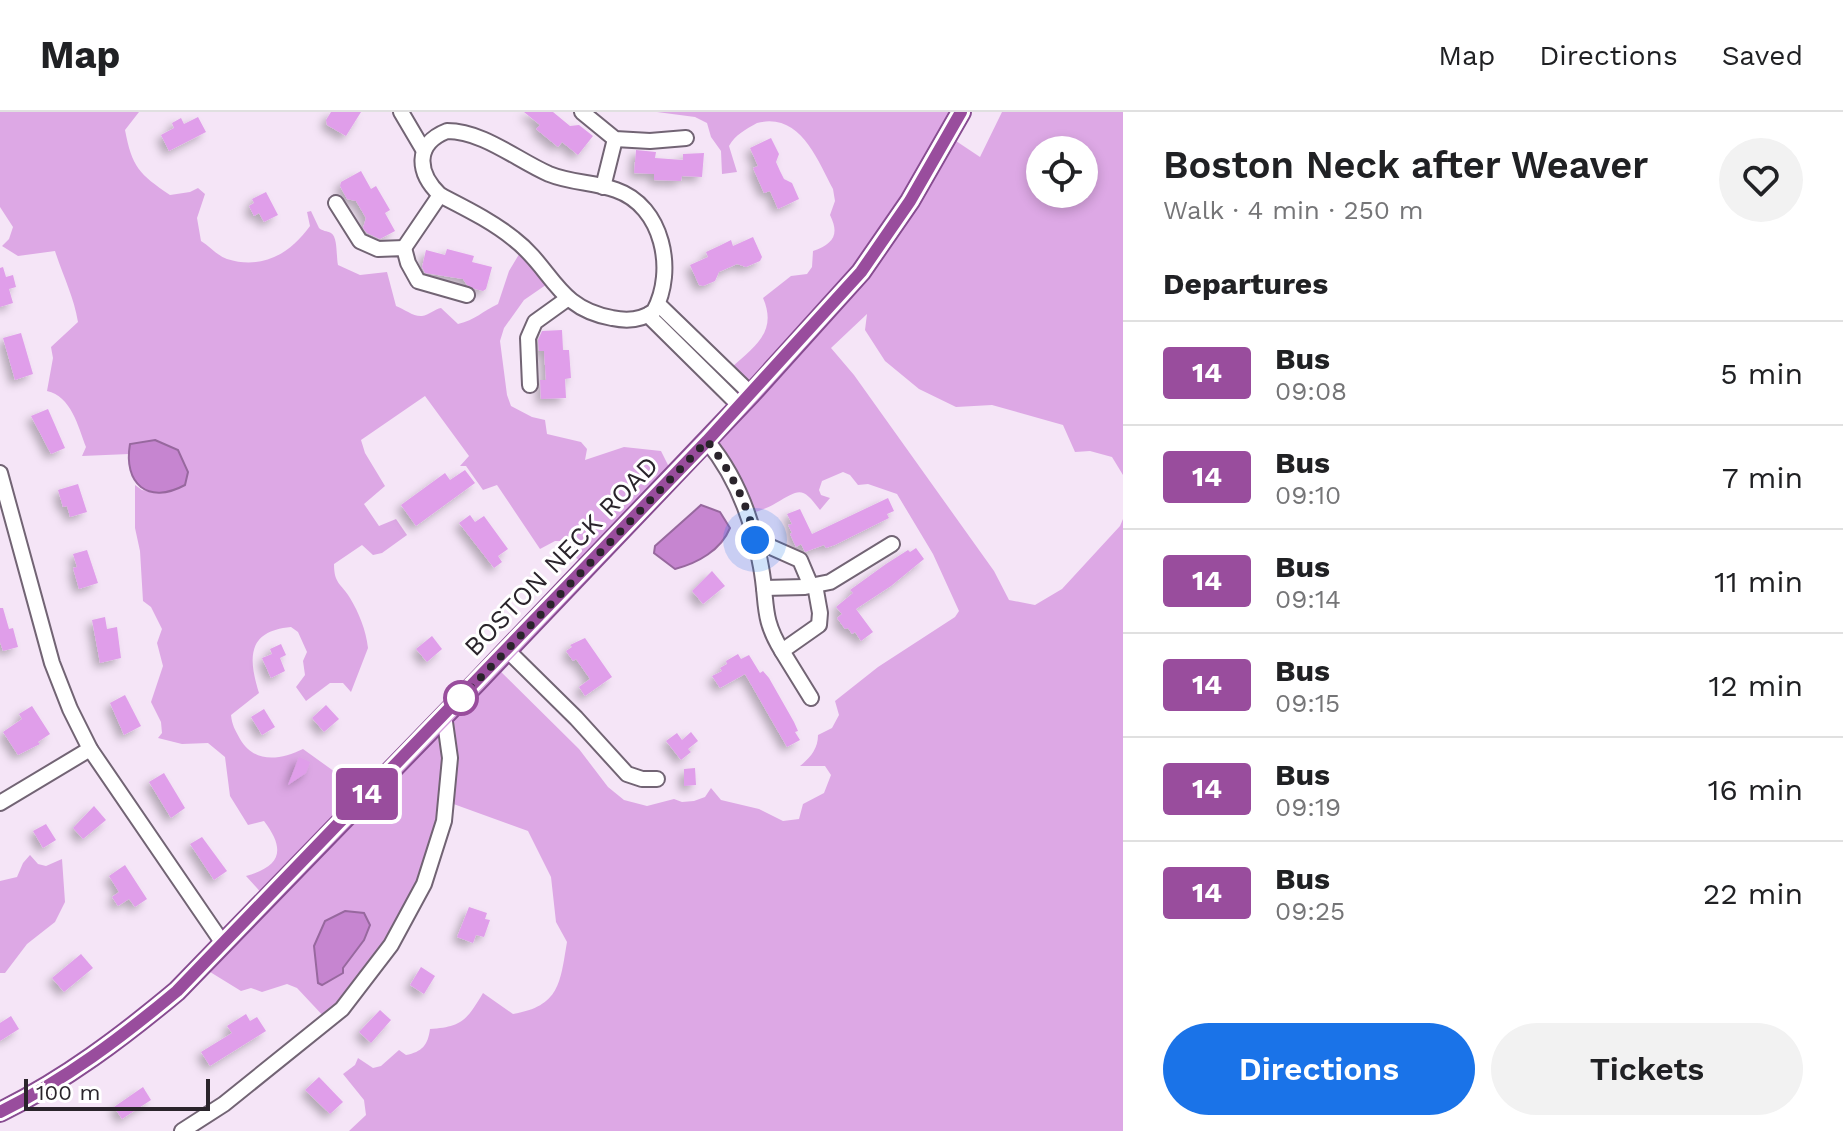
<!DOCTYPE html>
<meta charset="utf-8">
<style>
body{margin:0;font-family:"Work Sans",sans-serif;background:#f2f2f2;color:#202124;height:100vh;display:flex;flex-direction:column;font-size:30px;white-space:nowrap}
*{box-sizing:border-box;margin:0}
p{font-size:26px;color:#757577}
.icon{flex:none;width:44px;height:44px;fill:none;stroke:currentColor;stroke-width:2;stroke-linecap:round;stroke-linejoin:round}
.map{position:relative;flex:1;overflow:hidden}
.sheet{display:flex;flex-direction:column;background:#fff;width:720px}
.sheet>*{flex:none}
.badge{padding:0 16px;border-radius:6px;font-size:28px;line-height:52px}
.controls{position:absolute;left:1026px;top:24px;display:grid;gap:16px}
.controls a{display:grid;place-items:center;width:72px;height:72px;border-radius:50%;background:#fff;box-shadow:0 4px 12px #0003;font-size:40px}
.scale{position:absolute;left:24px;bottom:20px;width:186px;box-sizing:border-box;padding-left:8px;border:4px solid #2a242b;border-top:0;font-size:22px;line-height:28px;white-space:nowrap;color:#2a242b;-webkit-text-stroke:6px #fff;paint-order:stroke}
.you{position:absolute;width:40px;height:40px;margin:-20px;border:6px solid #fff;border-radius:50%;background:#1a73e8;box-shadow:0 0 0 12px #1a73e833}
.map>.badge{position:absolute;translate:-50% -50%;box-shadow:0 0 0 4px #fff}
h2{padding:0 40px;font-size:30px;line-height:72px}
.round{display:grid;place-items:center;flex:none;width:84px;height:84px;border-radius:42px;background:#f2f2f2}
.overview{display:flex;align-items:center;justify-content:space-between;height:136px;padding:0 40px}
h1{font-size:38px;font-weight:600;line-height:60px}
.primary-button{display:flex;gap:16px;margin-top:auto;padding:16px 40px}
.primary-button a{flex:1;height:92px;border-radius:48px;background:#1a73e8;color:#fff;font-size:32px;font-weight:600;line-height:92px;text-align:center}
.primary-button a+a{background:#f2f2f2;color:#202124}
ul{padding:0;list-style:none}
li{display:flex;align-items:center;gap:24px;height:104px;padding:0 40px;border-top:2px solid #e0e0e0}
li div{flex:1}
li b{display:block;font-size:30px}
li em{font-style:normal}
li .badge{min-width:88px;font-weight:700;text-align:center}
header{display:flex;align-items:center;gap:48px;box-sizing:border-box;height:112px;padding:0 40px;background:#fff;border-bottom:2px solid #e0e0e0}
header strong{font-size:38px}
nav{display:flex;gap:44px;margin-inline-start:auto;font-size:28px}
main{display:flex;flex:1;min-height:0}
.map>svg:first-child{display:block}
</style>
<header>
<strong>Map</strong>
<nav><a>Map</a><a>Directions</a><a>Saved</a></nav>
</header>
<main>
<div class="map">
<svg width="1123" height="1019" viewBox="0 0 1123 1019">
<defs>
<filter id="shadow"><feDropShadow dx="-5" dy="5" stdDeviation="4" flood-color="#0004"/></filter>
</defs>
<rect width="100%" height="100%" fill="#f5e5f7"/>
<g fill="#dda8e5" fill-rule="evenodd">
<path d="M0,0H139L125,18C132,55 139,62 170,83L190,80L198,76L205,82L197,106L201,129C209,134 218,144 227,147C262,158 290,142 310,114L307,100L311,99L319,116C322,119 327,119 331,121C338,125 336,144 338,153L360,163L387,160L396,194C404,197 414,205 422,204C429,203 435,197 441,196L458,212C475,208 483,199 498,192L509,159L524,134L553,168L524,188L504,216L500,229L507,283L511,294L532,305L545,308L547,322L581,330L587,337L585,348L624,335L661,339L673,363L586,455L569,439L565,429H555L540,437L497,373L483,378L466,354H460L469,344L425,284L361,328L365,341L385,374L364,392L379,414L396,407L407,423L382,441L373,443L362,433L334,452C334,472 341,471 350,486C359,501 366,518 368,536L351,580L343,571H330L306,589L296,575L305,563L303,549L307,540L298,520L291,515C247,519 248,546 259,581L231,603C232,613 235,618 240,627C255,652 280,648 303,637L335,660L351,657L372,675L494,553L579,637L608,675L624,688L647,694L674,687L682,690L694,689L705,685L711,676L721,688L759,697L783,709L799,707L803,692L824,681L831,663L825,654H800C810,646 818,637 818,623L832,616L839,603L835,589L878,555L955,505L959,499L933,442L897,382L868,372L858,373L850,363L843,360L822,369L819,378L821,383L830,386L820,398C802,374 800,377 776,391C768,396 759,399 750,402L709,332L745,291L709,254L712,249L731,256C754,235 778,220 763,186L791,164L807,162L812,155L813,139C833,132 840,123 830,103L835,89L833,77C817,47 800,0 757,11C745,18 736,22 729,34L737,60L722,62L721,39L711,25L707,11L695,5L657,0H967L953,27L980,45L1002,0H1123V363L1112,345L1090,339L1075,340L1063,313L992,293L956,295L919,277L885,249L865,218L867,202L831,236L854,263L994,459L1009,488L1035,493L1062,477L1120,414L1123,407V1019H349L366,1003L364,988L343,962L355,953L358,946L373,956L381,954L399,938L406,943C422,940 428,933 430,917C462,915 467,908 483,881L513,902C560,894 560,871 567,830L556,810L551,765L528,719L448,690L444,711L391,835L327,908L297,876L287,872L262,880L251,876L241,879L202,855L265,785L246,764C281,754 286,738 264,709L248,713L230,684L225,645L208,631L182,632L158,626L162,621L161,610L151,590L163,554L157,531L162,517L151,495L143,489L140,439L135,416V373L142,378L159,381L131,332L129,342L82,344L86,335C78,314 71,284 47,279L53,246L51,235L78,210C74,185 63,164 55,139L18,144L2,134L9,127L13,115L0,95ZM1040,38H1084V82H1040Z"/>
<path d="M30,743L38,752L46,754L62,747L65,790L55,810L27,832L5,861H0V769L17,765L23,751Z"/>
</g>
<g fill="#c685d0" stroke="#97689e" stroke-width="2">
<path d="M155,328L178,338L188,360L185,373C148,393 123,372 130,332Z"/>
<path d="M701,393L720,400L730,416C721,438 698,451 675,457L654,441L655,434Z"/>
<path d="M345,799L364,801L370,813L364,828L343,856V861L322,873L318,871L314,834L325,809Z"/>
</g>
<g fill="#e09eea" filter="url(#shadow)">
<path d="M331,0H361L346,24L327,13L326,8Z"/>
<path d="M524,0H553L570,14L579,13L593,24L578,43L562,30L558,35L536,17L540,13Z"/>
<path d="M198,5L206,20L169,39L161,23L174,16L172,11L181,6L184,12Z"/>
<path d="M771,26L779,42L776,50L780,59L784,67L792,71L799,87L778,97L770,79L764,81L753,56L758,54L750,36Z"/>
<path d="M636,38L656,40L655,46L683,48V42L704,41L702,65L682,64L681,69L654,68V62L634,61Z"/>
<path d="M361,59L371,77L376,74L390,98L385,101L395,119L380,127L367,121L363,116L366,106L356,89L347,87L340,74L341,70Z"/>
<path d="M266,80L278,103L264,110L259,101L254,104L249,94L254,91L252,87Z"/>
<path d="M753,125L762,145L760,149L746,155L737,152L719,160L715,169L703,174L699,173L690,153L708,145L706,140L719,134L731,128L733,134Z"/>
<path d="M447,137L474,144L472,150L492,155L486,177L483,179L475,177L467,173L463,167L425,161L422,155L426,138L445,143Z"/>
<path d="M3,155L6,165L13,163L16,175L9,177L13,191L0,195V156Z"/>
<path d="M562,218L563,238H569L571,266L565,267L566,286L541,287L540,268H546L544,239H539L538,228L542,219Z"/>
<path d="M21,221L33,262L15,268L3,226Z"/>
<path d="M48,297L65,336L51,342L31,304Z"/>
<path d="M465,358L475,371L416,414L401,393L445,361L450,368Z"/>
<path d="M78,372L87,400L70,405L67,394L63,395L58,378Z"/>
<path d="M888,386L894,399L887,402L889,406L835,433L826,436L824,433L805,440L801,432L796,435L790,422L792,421L788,413L792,412L787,402L800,397L812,422Z"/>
<path d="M470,403L475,410L484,404L508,437L498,444L502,450L494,456L459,411Z"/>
<path d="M916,436L924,447L891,474L856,497L873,520L861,529L855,520L852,522L848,516L845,517L837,506L842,502L836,495L853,481L850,478L886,452L908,438L910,440Z"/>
<path d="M87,438L98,471L79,477L73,456L77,455L73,442Z"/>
<path d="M712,459L725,474L703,492L692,479Z"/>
<path d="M0,496H3L9,517L13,516L18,535L3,539L0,530Z"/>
<path d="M105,505L107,517L117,515L121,546L100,551L92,508Z"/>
<path d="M432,524L442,537L427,550L416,537Z"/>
<path d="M585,526L612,565L585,584L579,575L590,567L576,547L573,549L566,539L572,535L570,533Z"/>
<path d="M281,532L286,543L280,546L285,559L271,566L262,546L272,542L270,537Z"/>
<path d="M738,542L741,547L749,543L760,561L763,559L769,566L794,610L798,619L795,620L800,628L787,635L745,562L720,576L712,564L722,559L720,556L727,552L726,549Z"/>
<path d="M125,583L141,614L124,623L110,591Z"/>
<path d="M326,593L339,607L324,620L312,606Z"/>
<path d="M32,594L50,622L38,630L40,632L18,643L3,620L22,607L19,602Z"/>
<path d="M264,597L275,615L262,623L251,605Z"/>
<path d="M691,620L698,629L688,637L691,640L681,648L666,629L677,621L682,628Z"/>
<path d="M299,645L310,650L306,661L288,673Z"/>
<path d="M695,656L696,673L684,674V657Z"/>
<path d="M164,661L185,696L171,706L149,670Z"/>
<path d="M94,694L106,708L83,727L73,716Z"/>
<path d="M46,712L56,728L43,736L33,719Z"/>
<path d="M202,725L227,759L214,768L190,732Z"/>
<path d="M125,753L147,787L135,795L129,787L118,794L112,785L119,780L109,764Z"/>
<path d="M469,795L487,801L485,807L490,808L484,825L476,823L473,831L457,825Z"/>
<path d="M81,842L93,856L64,880L52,866Z"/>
<path d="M421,855L435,864L424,882L410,873Z"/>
<path d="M380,898L391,908L371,931L359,920Z"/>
<path d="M246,902L250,909L257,905L266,919L210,954L201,940L232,921L227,914Z"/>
<path d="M11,904L19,917L0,929V911Z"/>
<path d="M319,965L343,990L330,1002L305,978Z"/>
<path d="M143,975L151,988L122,1007L114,995Z"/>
</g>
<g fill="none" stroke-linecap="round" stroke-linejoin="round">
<g stroke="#726474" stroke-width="18">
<g id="minor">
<path d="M401,0L424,39"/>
<path d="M582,0L615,27L650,29L686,26"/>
<path d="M447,19C483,19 517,48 549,62C571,71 594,70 616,78C663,94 676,159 654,199C642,208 626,209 612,206C556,196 553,157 514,127C492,109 465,96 440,83C417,61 414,32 447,19Z"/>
<path d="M603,75L615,27"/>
<path d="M336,91L360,129L378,137L404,136L408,151L418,169L467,183"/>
<path d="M404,136L440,83"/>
<path d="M658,192L751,282"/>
<path d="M648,203L739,293"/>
<path d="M530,273L528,226L535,210L567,187"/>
<path d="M707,329C737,365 753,409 761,455C768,492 761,505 782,539"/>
<path d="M0,361L52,551L70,597L90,637L222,830"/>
<path d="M755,428L800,448L811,474"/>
<path d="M764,476L805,475L830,470L892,432"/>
<path d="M507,538L576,606L627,662L642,667H657"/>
<path d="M811,586L782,539L819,513L820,501L815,473"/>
<path d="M0,691L90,637"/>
<path d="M182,1019L224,992L342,897L391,833L424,772L444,709L450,646L444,603"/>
</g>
</g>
<g stroke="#884d91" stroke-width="22">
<path id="major" d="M0,1000C65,968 122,925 177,879L477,570L751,282L861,160L910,89L961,0"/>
</g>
<use href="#minor" stroke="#fff" stroke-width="14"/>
<use href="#major" stroke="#d6a1de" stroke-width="18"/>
</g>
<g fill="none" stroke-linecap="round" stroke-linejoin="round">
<g stroke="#fff" stroke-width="18">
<path id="line" d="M0,1000C65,968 122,925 177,879L707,329L861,160L910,89L961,0"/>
</g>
<use href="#line" stroke="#994d9d" stroke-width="12"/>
<path stroke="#2a242b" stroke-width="8" stroke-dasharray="0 14.4" d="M461,586L707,329C730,357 748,392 755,428"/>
</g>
<circle fill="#fff" stroke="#994d9d" stroke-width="4" cx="461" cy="586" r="16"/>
<g text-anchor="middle" stroke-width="6" stroke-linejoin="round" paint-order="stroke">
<g font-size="26" fill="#2a242b" stroke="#fff">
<text transform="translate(561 444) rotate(-46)" y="9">BOSTON NECK ROAD</text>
</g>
</g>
</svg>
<div class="controls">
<a><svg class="icon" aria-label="locate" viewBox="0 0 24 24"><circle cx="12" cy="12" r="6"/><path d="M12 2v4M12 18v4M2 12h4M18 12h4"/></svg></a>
</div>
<div class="scale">100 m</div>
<div class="you" style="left:755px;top:428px"></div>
<b class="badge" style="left:367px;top:682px;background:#994d9d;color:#fff">14</b>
</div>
<section class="sheet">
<div class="overview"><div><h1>Boston Neck after Weaver</h1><p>Walk · 4 min · 250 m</p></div><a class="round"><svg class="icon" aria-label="heart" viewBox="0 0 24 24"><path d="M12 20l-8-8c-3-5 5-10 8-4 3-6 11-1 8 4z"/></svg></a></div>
<h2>Departures</h2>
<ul>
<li><span class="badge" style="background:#994d9d;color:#fff">14</span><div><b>Bus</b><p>09:08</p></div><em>5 min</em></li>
<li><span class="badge" style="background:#994d9d;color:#fff">14</span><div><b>Bus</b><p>09:10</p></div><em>7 min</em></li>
<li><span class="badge" style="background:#994d9d;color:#fff">14</span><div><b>Bus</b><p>09:14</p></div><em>11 min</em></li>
<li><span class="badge" style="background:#994d9d;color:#fff">14</span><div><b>Bus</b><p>09:15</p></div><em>12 min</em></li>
<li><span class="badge" style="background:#994d9d;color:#fff">14</span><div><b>Bus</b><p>09:19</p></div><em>16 min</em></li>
<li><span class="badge" style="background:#994d9d;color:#fff">14</span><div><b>Bus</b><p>09:25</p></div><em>22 min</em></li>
</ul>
<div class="primary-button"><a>Directions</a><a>Tickets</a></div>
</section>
</main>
